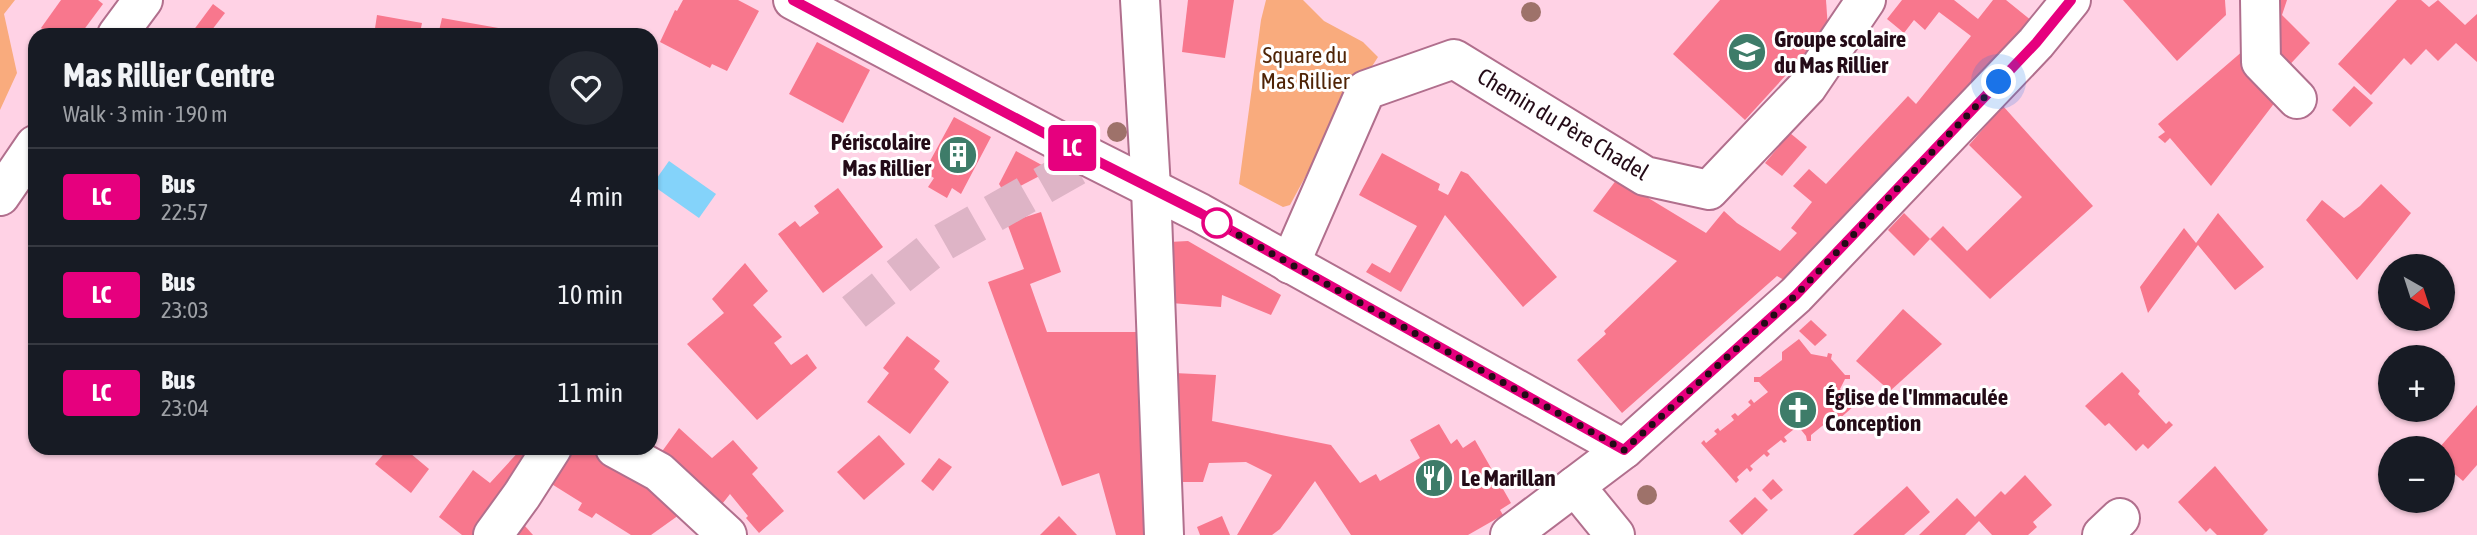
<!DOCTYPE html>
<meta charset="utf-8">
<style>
body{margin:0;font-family:"Asap Condensed",sans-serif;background:#242831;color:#f1f3f6;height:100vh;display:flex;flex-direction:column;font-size:26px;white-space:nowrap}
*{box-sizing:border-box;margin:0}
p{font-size:23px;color:#9ea1a6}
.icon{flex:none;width:38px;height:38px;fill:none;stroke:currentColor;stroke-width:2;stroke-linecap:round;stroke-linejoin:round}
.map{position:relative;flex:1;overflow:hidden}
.drawer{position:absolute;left:28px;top:28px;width:630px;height:427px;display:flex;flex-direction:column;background:#171b24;border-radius:21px;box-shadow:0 2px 5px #0004}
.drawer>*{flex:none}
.badge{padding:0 14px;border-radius:5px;font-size:24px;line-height:46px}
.needle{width:46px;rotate:141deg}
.controls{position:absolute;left:2378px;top:254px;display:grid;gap:14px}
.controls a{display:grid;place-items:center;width:77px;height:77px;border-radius:50%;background:#171b24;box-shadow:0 2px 5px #0004;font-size:35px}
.you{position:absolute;width:35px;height:35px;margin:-18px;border:5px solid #fff;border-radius:50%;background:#1a73e8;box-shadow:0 0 0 10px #1a73e833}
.map>.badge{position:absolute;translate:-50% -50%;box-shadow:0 0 0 4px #fff}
.round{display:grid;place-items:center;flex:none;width:74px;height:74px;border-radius:37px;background:#242831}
.summary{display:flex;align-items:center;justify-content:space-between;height:119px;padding:0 35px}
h1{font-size:33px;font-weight:700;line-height:52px}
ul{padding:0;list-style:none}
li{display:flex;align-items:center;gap:21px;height:98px;padding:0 35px;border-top:2px solid #363941}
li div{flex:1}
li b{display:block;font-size:26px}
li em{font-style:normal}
li .badge{min-width:77px;font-weight:700;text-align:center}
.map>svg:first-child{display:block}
</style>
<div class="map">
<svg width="2477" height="535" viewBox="0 0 2477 535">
<rect width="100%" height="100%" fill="#ffd2e5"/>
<g fill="#f9ab7d">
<path d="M0,0H15L4,14L17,73L0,110Z"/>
<path d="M1266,0H1303L1324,21L1363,42L1378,57L1328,135L1290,205L1283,207L1239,184L1261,20Z"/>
</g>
<path fill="#84d3fa" d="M669,161L716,194L699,218L652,185Z"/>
<g fill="#f8778d">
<path d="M61,0H98L103,4L80,35H50L41,28Z"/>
<path d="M683,0H738L759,11L727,71L712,64L710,68L660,42L675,10L677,11Z"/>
<path d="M1188,0H1234L1225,58L1182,52Z"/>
<path d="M1720,0H1826L1828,29L1745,120L1673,54Z"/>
<path d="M1902,0H1954L1978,19L1993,0H2006L2032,21L1787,282L1777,276L1622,413L1577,360L1606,334L1604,331L1677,261L1593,211L1617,179L1706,233L1724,211L1737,223L1780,251L1797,233L1791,228L1812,202L1793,186L1809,169L1826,184L1908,96L1916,104L1971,36L1939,12L1925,30L1914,20L1904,33L1887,19Z"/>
<path d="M2123,0H2225L2226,15L2177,61Z"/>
<path d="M2268,0H2287L2282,15L2310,43L2284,71L2270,56Z"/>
<path d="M2397,0H2421L2429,7L2438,0L2465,25L2477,14V62L2456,43L2438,61L2426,49L2411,65L2404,58L2371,95L2338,64Z"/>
<path d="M213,4L225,13L208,35H190Z"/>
<path d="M377,15L422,23L421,28L439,31L442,18L504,29L503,35H374Z"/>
<path d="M817,42L870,70L843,123L789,94Z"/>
<path d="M2251,44L2279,97L2211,186L2170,138L2165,143L2158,137L2165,132L2158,124Z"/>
<path d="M2354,86L2373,103L2350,127L2332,110Z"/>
<path d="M2003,106L2093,206L1990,299L1930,239L1914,256L1888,230L1904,213L1930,239L1943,226L1967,251L2022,197L1969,145Z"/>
<path d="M954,117L991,137L961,194L952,188L947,198L928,187L934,178L924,172Z"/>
<path d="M1790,133L1807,147L1782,176L1765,163Z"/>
<path d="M1016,151L1051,170L1005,194L999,184Z"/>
<path d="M1382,153L1440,184L1438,190L1448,195L1461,171L1468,174L1557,277L1523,307L1445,215L1401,292L1366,272L1372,263L1390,273L1417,226L1359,195Z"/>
<path d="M2381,184L2411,213L2357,280L2306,220L2322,200L2344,218L2360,206Z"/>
<path d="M838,188L883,247L823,293L778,234L795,221L800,227L819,213L814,206Z"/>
<path d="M1041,212L1061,272L1030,284L1047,332H1144L1151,535H1116L1099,473L1062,486L988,282L1024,269L1007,223Z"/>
<path d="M2218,213L2264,267L2235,290L2198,245L2148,313L2140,287L2184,228L2196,243Z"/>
<path d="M1188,241L1281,295L1271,315L1222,295L1221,307L1171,303L1169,242Z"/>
<path d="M745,263L768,291L753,305L782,337L774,343L791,365L807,354L817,368L757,420L687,344L724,313L712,299Z"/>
<path d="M1903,309L1942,344L1890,391L1856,361Z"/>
<path d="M1811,320L1827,335L1815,346L1799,331Z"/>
<path d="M907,336L940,361L934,369L949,382L910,434L867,402L889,373L883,368Z"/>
<path d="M1799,339L1811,354L1827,357L1828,353L1832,354L1831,359L1845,375H1850V379H1845L1840,389L1854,406L1838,420L1832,418L1811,435V441H1807L1806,436L1798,426L1784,437L1787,441L1784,443L1781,440L1767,451L1770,454L1767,457L1764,454L1750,466L1753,469L1750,472L1747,468L1737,477L1739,480L1736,483L1701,443L1704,440L1706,443L1717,434L1714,431L1718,428L1720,431L1734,420L1731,416L1735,413L1738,416L1751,405L1748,402L1751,399L1754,403L1768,392L1759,382H1754V377H1760L1782,360V352Z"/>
<path d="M2122,372L2140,391L2138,394L2166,424L2169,421L2173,425L2148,449L2143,444L2136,451L2109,423L2105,426L2085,406Z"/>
<path d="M1174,373L1216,375L1212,421L1331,445L1360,483L1376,474L1380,481L1420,458L1410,440L1439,424L1451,444L1457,439L1463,448L1475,440L1511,503L1500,510L1503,515L1468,535H1351L1315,481L1280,529L1272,535H1237L1272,475L1246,462L1209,463L1203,482H1178Z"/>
<path d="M2477,405V465L2463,481L2443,464V448H2439Z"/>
<path d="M679,428L712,458L733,440L758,468L752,474L784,511L759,533L746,518L748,516L730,494L719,508L658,457Z"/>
<path d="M879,435L905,464L864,500L837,472Z"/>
<path d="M389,448H404L429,469L411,493L375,464Z"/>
<path d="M522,448H539L482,535H462L439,517L473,470L490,483Z"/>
<path d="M568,448H602L658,484L679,515L651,535H631L596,513L592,518L578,510L582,503L542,478Z"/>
<path d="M939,458L952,467L933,491L921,481Z"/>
<path d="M2215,466L2268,530L2263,535H2217L2210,528L2206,532L2178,502Z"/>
<path d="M2025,475L2052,505L2033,522L2037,527L2028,535H1992L1979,521L1965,535H1919L1957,498L1975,517L2001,491L2005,495Z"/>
<path d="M1773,479L1783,490L1771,500L1762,490Z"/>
<path d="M1907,486L1930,512L1904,535H1853Z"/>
<path d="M1755,497L1768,510L1742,535L1729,521Z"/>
<path d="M1059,516L1077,535H1040Z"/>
<path d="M1222,516L1230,535H1200L1197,527Z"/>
<path d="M517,517L533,535H503Z"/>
</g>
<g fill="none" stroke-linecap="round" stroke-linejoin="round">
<path stroke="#deb4c6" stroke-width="38" stroke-dasharray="38 19" stroke-linecap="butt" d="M854,312L938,245L1091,158"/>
<g stroke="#b16f8d" stroke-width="42">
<g id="minor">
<path d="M793,0L1091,158L1200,213L1624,449"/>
<path d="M1140,0L1151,188L1164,535"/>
<path d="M2260,0L2261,62L2297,99"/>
<path d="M117,35L143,0"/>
<path d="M0,196L35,145"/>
<path d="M1290,264L1366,90L1454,59L1645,176L1709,190L1807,87L1866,0"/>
<path d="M615,448L659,472L727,535"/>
<path d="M1575,486L1615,535"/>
<path d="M493,535L522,495L552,448"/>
<path d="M1510,535L1624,449L1796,295L2036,43L2071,0"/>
<path d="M2102,535L2120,518"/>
</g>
</g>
<use href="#minor" stroke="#fff" stroke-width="38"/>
</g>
<g fill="#9e726a">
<circle cx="1531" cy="12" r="10"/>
<circle cx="1117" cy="132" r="10"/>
<circle cx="1647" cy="495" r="10"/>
</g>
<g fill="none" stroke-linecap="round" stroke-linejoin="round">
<g stroke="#fff" stroke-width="16">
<path id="line" d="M793,0L1091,158L1200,213L1624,450L1796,295L2036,43L2071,0"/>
</g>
<use href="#line" stroke="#e6007e" stroke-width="10"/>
<path stroke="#240b17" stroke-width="7" stroke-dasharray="0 12.6" d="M1217,223L1624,450L1796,295L1999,82"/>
</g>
<defs>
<g id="school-disc" transform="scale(2.0125)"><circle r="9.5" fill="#3e7c69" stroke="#fff"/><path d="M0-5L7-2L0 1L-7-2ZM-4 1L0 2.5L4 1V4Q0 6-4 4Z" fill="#fff"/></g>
<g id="building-disc" transform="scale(2.0125)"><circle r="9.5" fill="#3e7c69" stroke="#fff"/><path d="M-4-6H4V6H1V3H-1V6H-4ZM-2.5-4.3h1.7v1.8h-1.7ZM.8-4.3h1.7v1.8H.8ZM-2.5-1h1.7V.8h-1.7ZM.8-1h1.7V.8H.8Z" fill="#fff"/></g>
<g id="church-disc" transform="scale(2.0125)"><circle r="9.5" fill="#3e7c69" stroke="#fff"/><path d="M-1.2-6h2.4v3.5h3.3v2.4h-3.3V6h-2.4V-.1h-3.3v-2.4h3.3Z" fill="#fff"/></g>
<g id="restaurant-disc" transform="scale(2.0125)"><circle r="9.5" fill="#3e7c69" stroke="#fff"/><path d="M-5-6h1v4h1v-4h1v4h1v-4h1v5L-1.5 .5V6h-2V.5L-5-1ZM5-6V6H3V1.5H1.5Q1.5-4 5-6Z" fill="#fff"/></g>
</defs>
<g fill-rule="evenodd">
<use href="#school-disc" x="1747" y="52"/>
<use href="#building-disc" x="958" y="155"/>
<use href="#church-disc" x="1798" y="410"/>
<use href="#restaurant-disc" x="1434" y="478"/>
</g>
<circle fill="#fff" stroke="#e6007e" stroke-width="3.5" cx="1217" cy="223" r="14"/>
<g text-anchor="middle" stroke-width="6" stroke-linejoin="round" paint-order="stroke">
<g font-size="23" font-weight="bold" fill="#240b17" stroke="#fff" text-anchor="start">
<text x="1774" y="47">Groupe scolaire<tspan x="1774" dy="26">du Mas Rillier</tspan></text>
<text x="931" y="150" text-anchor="end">Périscolaire<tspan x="931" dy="26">Mas Rillier</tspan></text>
<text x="1825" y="405">Église de l'Immaculée<tspan x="1825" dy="26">Conception</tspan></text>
<text x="1461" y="486">Le Marillan</text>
</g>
<g font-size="23" fill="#4f2406" stroke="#fff">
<text x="1305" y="63">Square du<tspan x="1305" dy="26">Mas Rillier</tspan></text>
</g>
<g font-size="23" fill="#240b17" stroke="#fff">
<text transform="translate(1563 124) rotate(31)" y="8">Chemin du Père Chadel</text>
</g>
</g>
</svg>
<div class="controls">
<a><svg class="needle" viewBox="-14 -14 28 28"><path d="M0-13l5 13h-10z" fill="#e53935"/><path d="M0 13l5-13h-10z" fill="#9ea1a6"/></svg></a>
<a>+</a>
<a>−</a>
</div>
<div class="you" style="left:1999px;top:82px"></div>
<b class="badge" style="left:1072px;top:148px;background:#e6007e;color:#fff">LC</b>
<section class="drawer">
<div class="summary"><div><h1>Mas Rillier Centre</h1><p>Walk · 3 min · 190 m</p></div><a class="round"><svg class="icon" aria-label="heart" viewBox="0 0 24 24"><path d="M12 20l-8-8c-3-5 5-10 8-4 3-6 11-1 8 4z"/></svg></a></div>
<ul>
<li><span class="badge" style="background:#e6007e;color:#fff">LC</span><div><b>Bus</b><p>22:57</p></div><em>4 min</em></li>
<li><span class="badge" style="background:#e6007e;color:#fff">LC</span><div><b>Bus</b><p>23:03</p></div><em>10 min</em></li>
<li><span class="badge" style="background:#e6007e;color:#fff">LC</span><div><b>Bus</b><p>23:04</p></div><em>11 min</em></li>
</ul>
</section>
</div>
